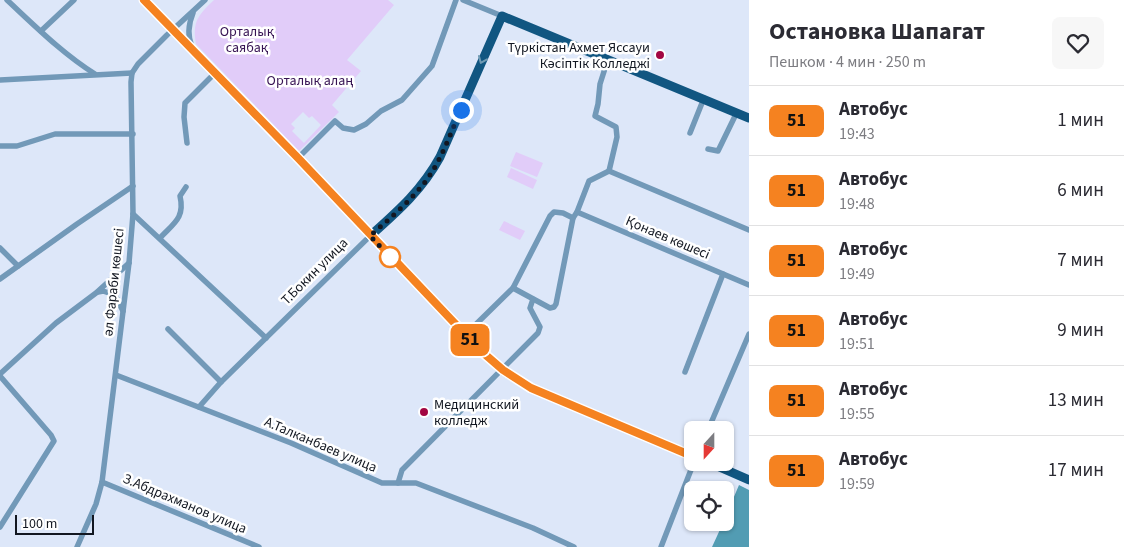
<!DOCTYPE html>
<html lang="ru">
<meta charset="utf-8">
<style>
body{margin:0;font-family:"Source Sans 3",sans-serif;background:#f7f7f7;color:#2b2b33;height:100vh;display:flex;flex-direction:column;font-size:19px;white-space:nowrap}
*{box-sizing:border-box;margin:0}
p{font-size:16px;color:#7c7c81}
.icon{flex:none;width:28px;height:28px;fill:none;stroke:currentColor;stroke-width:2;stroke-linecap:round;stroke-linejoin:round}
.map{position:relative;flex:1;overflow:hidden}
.side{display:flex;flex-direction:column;background:#fff;width:375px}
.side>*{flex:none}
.badge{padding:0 10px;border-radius:8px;font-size:18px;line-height:32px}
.needle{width:32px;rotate:201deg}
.tools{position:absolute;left:684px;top:421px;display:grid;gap:10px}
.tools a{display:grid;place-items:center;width:50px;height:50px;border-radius:8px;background:#fff;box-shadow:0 1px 4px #0004;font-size:25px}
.scale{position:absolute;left:15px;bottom:12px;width:79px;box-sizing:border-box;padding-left:5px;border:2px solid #121721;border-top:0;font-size:14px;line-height:18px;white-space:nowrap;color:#121721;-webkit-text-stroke:4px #fff;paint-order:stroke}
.you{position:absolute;width:25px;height:25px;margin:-12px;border:4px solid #fff;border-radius:50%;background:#1a73e8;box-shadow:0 0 0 8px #1a73e833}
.map>.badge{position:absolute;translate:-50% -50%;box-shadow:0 0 0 2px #fff}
.round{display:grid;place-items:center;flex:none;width:52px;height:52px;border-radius:8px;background:#f7f7f7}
.head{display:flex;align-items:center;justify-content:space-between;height:85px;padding:0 20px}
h1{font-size:24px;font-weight:700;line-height:38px}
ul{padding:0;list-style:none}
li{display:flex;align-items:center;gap:15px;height:70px;padding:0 20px;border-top:1px solid #e1e1e2}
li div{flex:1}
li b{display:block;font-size:19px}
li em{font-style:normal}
li .badge{min-width:55px;font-weight:700;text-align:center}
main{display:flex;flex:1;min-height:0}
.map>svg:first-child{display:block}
</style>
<main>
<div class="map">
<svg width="749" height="547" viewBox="0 0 749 547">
<rect width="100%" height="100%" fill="#dde7f9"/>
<g fill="#e1ccf9" fill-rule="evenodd">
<path d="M214,0H388L394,5L347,60L361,71L332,105L339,112L299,151L196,44C192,22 198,15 214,0ZM303,112L309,118L312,116L321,125L304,143L292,131L295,128L291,124Z"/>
<path d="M516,152L543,163L537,177L510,166Z"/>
<path d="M511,168L537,180L533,189L507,177Z"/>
<path d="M504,221L525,231L520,240L499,230Z"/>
</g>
<path fill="#529cb3" d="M739,485L749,490V547H712L723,523L725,522V518Z"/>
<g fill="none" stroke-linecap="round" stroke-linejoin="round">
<g stroke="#7299b8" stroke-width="5.5">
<path d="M7,0C35,26 63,54 95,74"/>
<path d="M463,0L502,16"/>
<path d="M41,31L74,0"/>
<path d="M192,47C187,35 188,25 193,13"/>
<path d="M608,59L600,84L598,104L595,116L616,127L617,137L609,171L749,230"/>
<path d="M0,80L132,73"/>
<path d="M690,133L704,98"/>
<path d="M187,143L184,117L185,103L215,73"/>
<path d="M0,146H17L55,134H133"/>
<path d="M708,149L718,151L737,112"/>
<path d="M298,158L335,121L343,128L354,130L366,124L381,111L402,100L432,66L456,0"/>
<path d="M577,212L749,285"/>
<path d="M133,214L266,338"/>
<path d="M160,238C174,223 185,218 180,196L186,187"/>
<path d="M0,248L18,266"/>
<path d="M0,279L77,224L133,186"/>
<path d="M513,288L550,308L554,307L556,304L573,218"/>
<path d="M98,292L103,291L115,295L123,311"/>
<path d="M168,329L221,382"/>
<path d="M465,335L513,288L550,216L554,212L563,213L573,218L577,212L589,181L609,171"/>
<path d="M685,372L723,274"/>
<path d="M0,374L56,323L96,293L129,263"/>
<path d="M116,375L291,443L382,483H416L533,528L574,547"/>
<path d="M0,376L51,435L54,441L0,527"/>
<path d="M199,407L221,382L370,236"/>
<path d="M708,430L749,334"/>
<path d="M102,482L259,547"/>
<path d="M398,483L402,470L538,333L540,327L530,308L533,299"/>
<path d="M77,547L96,504L102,482L129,263L133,214L131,82L132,73L138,64L167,35L205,0"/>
<path d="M661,547L694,462"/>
</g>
<g stroke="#115681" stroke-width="9">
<path d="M144,0L298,158L480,350L503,371L531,388L692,456"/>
<path d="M370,236C398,211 422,190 440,157L502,16L749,118"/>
<path d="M708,462L749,480"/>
</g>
</g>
<defs><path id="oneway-chevron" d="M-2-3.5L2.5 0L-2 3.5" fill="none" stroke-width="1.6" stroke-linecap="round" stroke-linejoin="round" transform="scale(1.25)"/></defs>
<use stroke="#709ab3" href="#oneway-chevron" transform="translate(482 60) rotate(113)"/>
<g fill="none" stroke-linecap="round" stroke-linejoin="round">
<g stroke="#fff" stroke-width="11">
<path id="line" d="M144,0L298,158L480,350L503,370L531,388L692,456"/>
</g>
<use href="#line" stroke="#f58220" stroke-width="8"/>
<path stroke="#121721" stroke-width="5" stroke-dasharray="0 9" d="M390,257L394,261L370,236C388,220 406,205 421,187C440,165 449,136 461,110"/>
</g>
<g fill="#a20642" stroke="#fff" stroke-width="2">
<circle cx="660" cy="55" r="5"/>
<circle cx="424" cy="412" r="5"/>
</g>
<circle fill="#fff" stroke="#f58220" stroke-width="2.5" cx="390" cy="257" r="10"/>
<g text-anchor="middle" stroke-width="5" stroke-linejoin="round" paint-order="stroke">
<g font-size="14" fill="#371454" stroke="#fff">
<text x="247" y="36">Орталық<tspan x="247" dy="16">саябақ</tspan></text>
<text x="310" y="85">Орталық алаң</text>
</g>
<g font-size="14" fill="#121721" stroke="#fff" text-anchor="end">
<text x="650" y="52">Түркістан Ахмет Яссауи<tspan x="650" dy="16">Кәсіптік Колледжі</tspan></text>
<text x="434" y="409" text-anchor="start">Медицинский<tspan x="434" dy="16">колледж</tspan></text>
</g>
<g font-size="14" fill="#121721" stroke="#fff">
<text transform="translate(668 237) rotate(23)" y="5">Қонаев көшесі</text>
<text transform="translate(314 271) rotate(-45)" y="5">Т.Бокин улица</text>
<text transform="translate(113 282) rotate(-84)" y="5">әл Фараби көшесі</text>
<text transform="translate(321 444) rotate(23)" y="5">А.Талканбаев улица</text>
<text transform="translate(185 503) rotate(23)" y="5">З.Абдрахманов улица</text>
</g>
</g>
</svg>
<div class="tools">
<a><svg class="needle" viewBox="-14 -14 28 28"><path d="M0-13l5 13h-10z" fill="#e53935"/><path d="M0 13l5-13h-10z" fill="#7c7c81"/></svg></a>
<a><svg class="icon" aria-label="locate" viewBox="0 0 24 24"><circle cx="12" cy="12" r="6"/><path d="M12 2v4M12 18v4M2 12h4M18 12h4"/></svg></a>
</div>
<div class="scale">100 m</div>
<div class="you" style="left:461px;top:110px"></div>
<b class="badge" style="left:470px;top:340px;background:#f58220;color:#111">51</b>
</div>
<section class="side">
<div class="head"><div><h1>Остановка Шапагат</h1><p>Пешком · 4 мин · 250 m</p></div><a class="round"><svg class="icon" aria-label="heart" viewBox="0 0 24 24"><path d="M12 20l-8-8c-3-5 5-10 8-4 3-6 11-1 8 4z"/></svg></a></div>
<ul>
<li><span class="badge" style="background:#f58220;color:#111">51</span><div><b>Автобус</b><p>19:43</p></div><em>1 мин</em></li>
<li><span class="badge" style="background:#f58220;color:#111">51</span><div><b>Автобус</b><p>19:48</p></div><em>6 мин</em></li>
<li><span class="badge" style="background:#f58220;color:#111">51</span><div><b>Автобус</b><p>19:49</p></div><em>7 мин</em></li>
<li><span class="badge" style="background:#f58220;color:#111">51</span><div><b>Автобус</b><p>19:51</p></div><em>9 мин</em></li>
<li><span class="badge" style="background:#f58220;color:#111">51</span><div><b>Автобус</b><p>19:55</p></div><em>13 мин</em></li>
<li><span class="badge" style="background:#f58220;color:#111">51</span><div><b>Автобус</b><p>19:59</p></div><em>17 мин</em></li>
</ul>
</section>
</main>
